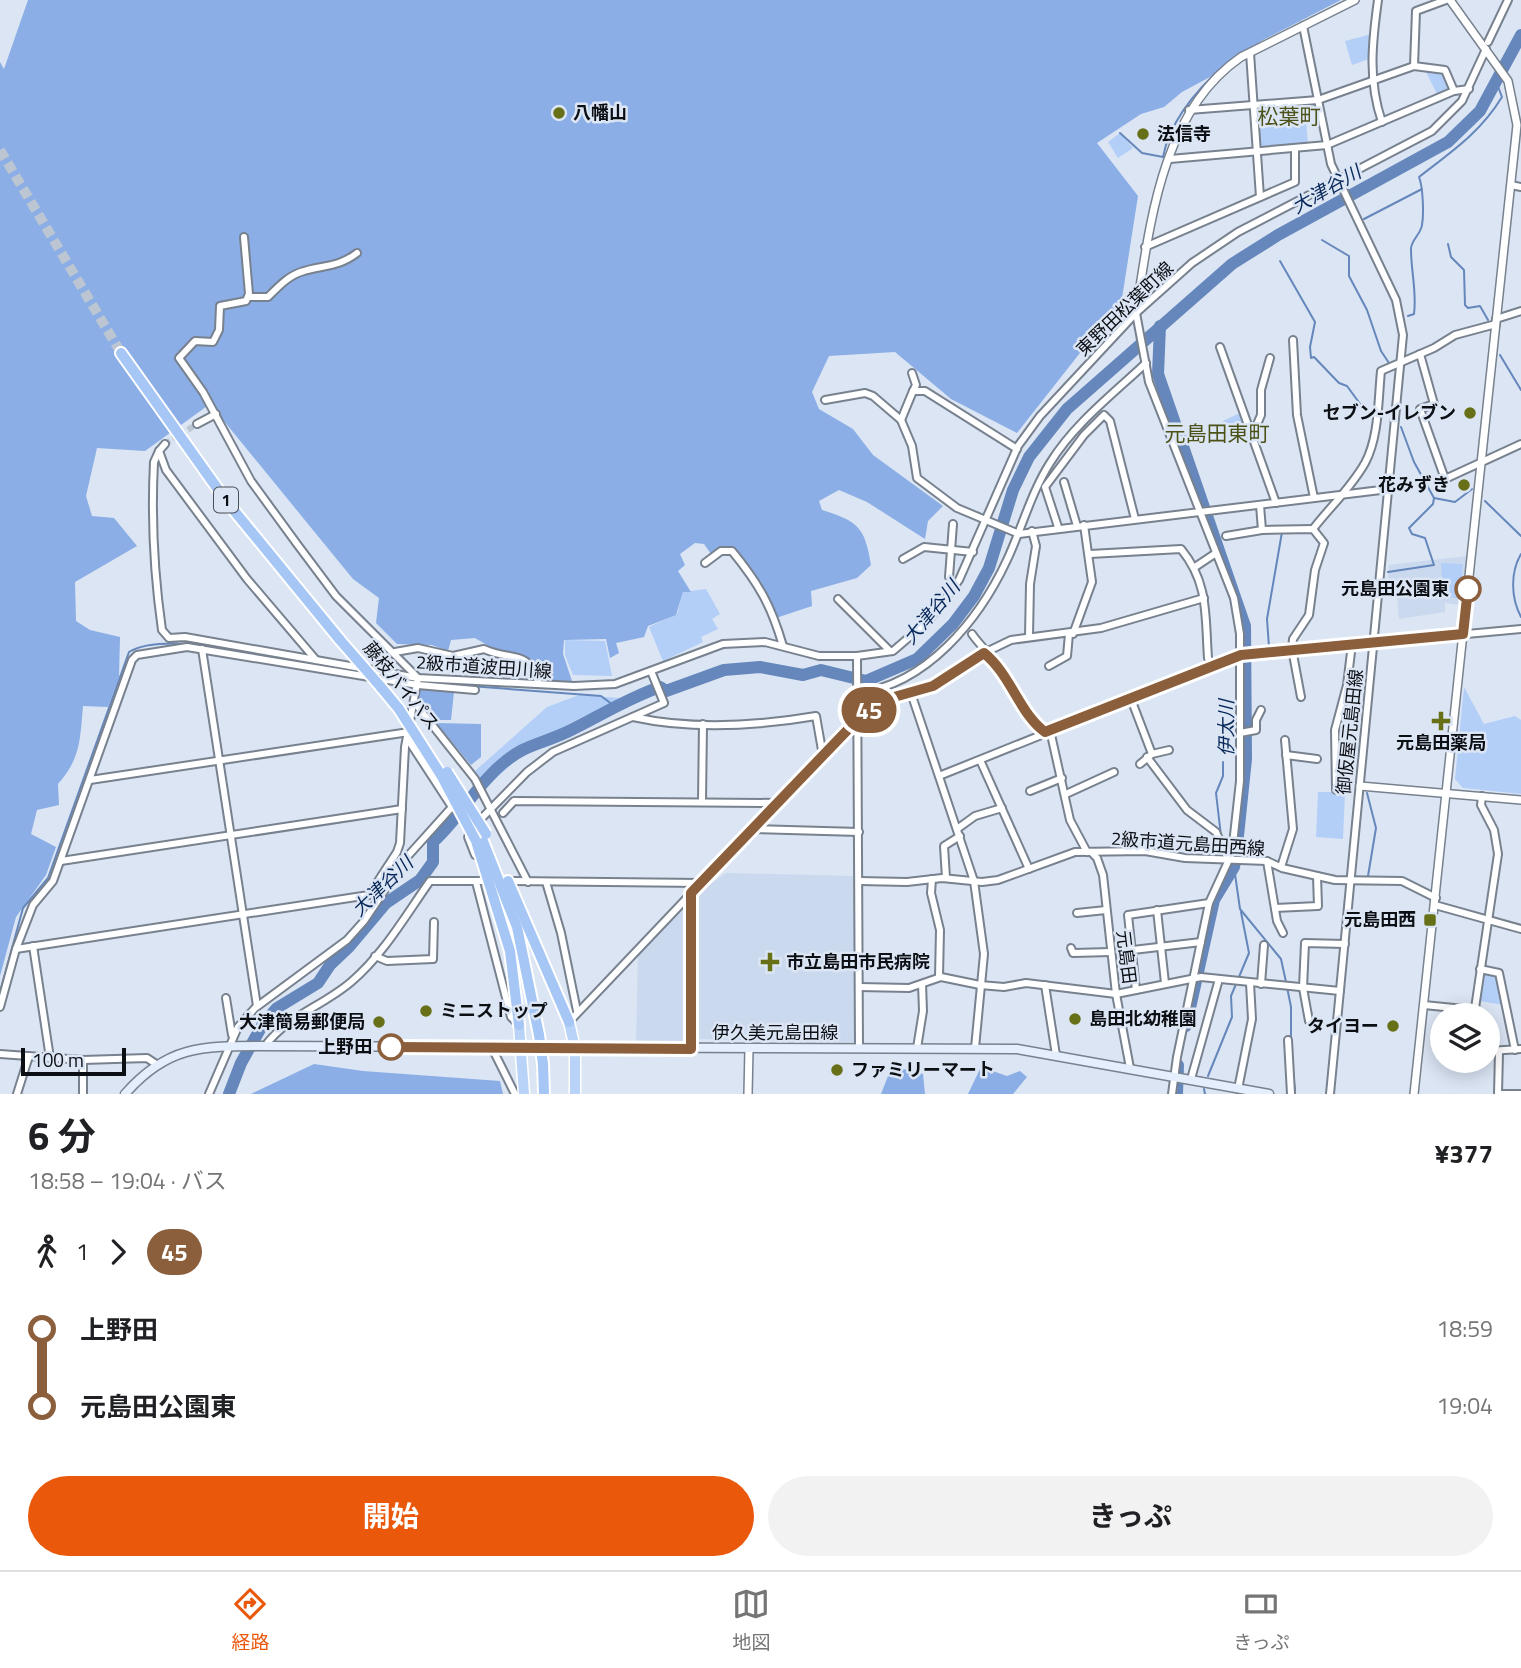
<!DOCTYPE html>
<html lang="ja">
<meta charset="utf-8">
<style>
body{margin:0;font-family:"Titillium Web","Noto Sans JP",sans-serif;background:#f2f2f2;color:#202124;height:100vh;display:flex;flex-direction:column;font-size:26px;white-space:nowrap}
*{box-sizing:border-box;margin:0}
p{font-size:23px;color:#757577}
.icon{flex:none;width:38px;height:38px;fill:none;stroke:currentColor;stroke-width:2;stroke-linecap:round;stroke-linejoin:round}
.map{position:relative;height:1094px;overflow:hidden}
.sheet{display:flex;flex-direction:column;background:#fff;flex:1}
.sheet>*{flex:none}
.badge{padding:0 14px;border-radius:23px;font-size:24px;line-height:46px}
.tools{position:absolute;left:1430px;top:1003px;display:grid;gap:14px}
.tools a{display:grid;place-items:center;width:70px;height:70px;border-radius:50%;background:#fff;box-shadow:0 4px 18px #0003;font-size:35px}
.scale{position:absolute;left:21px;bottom:18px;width:105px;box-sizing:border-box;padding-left:7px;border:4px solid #0c0f14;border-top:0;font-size:19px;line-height:24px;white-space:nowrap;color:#0c0f14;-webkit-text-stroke:5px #dbe5f4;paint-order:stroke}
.map>.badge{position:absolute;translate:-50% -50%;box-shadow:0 0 0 4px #fff}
.legs{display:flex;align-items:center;gap:10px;height:77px;padding:0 28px;font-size:23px}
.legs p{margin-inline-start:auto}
.summary{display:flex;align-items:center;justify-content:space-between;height:119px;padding:0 28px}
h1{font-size:38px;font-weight:700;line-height:52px}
.primary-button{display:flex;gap:14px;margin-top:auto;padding:14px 28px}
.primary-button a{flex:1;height:80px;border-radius:42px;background:#ea580c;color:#fff;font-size:28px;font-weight:700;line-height:80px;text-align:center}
.primary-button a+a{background:#f2f2f2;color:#202124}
ul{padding:0 28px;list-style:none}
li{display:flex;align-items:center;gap:24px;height:77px;font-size:26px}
li i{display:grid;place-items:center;width:10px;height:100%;margin:0 9px;background:currentColor}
li i::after{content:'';width:18px;height:18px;margin:-9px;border:5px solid;border-radius:50%;background:#fff}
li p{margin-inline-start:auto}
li:first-child i{background:linear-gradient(#0000 50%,currentColor 0)}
li:last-child i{background:linear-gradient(currentColor 50%,#0000 0)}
.menu{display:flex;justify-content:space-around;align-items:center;height:98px;border-top:2px solid #e0e0e0;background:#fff;font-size:19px;color:#757577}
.menu a{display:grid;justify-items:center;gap:4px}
.menu .selected{color:#ea580c}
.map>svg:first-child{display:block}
</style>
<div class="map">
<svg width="1521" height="1094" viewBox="0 0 1521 1094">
<rect width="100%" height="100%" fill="#dbe5f4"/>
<g fill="#cad9ee">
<path d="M1468,556L1462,605L1445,603V612L1399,619L1397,597H1387L1389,565Z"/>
<path d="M726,873L855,876L856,1042L698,1039L699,892Z"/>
<path d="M688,903L691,1042H636L638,954Z"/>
</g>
<g fill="#b3cff8">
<path d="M1372,34L1369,59L1352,65L1345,41Z"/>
<path d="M1429,71L1444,73L1452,87L1438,96L1426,72Z"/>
<path d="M1306,121L1308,144L1260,147L1258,126Z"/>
<path d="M1120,133L1133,148L1118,158L1108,142Z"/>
<path d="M1240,413L1247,434L1229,439L1223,421Z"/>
<path d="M1441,563L1463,564L1460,599L1443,596Z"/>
<path d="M706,589L720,614L712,619L718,629L701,637L703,642L663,661L649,627L677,614L683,592Z"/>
<path d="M565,640L605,641L612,676L573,675L565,655Z"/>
<path d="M1464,687L1484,724L1515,716L1521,720V794L1463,788L1455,779Z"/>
<path d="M579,695L620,698V702C563,722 530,745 487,787L475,771L547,707Z"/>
<path d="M1318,792H1345L1343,839L1316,837Z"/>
<path d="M1485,974L1497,976L1503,1005L1480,1001Z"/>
</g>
<g fill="#8aaee5">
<path d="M28,0H1341L1263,40L1210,77L1182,92L1164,107L1141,114L1097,143L1138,196L1120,311L1087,344L1017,433L951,399L895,352L829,356L812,392L819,409L853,429L873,455L943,506L928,521L925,539L867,502L839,490L819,501L822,510C858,521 865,527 871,565L857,578L811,591L812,606L776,618L770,601L733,549L720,550L711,554L704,544L695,543L680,554L685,565L678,571L691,592H683L676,615L648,626L644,637L616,643L619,653L610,658L606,639L564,640L563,654L572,681L540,683L526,657L499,652L475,638L451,640L448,651L432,645L397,644L376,623L379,598L353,579L210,404L145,451L97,448L86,496L92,516L114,518L137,546L75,582L76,621L90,630L120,637L119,677L108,707L83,706C80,739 81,758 58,784L59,805L37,810L31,834L56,847L46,875L16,917L0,976V62L4,69Z"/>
<path d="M419,687L454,692L451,720H434L419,704Z"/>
<path d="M436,723L481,724V757L471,765Z"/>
<path d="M314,1064L363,1071L500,1081L503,1094H251Z"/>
<path d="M981,1067L1007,1076L1020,1071L1027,1077L1013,1094H968Z"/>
<path d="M908,1069L923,1074L925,1094H881L890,1071Z"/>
</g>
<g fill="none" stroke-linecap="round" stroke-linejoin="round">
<g stroke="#6587bb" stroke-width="2">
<path d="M1120,133L1142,153L1163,157C1170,119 1199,87 1228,62L1231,64"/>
<path d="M1364,219L1422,189"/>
<path d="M1322,240L1349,256V276L1367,310L1381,351L1389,363"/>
<path d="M1448,244L1451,257L1464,270L1465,305L1468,308L1480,306L1488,320"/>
<path d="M1280,261L1315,322L1310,347L1311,358L1314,357L1339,383L1347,386L1366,412"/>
<path d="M1408,316L1414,314C1417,292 1411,272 1411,249C1411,240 1421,234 1422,225C1424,214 1423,187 1419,177C1451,152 1480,133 1502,97L1497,84"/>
<path d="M1500,355L1521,390"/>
<path d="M1401,427L1414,462L1434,498L1455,502L1472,489"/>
<path d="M1485,501L1521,536"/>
<path d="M1521,554C1510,573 1511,598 1521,617"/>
<path d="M1388,572L1434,565L1425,538L1412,534L1409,528L1433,504L1434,498"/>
<path d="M1269,647L1267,619L1282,532"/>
<path d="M430,683L601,696L617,708"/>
<path d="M1367,793L1376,828L1368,876"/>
<path d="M1221,836L1216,793L1223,776V762"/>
<path d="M1234,867L1240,909L1281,959L1286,982"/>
<path d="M1287,987L1291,1007V1044"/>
<path d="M0,992L23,908L48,878L129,652C167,627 314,664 363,673"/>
<path d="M1293,1071L1295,1091"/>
<path d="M1208,1076L1232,1017L1231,996L1249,953L1241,912"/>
<path d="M1204,1089L1205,1094"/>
</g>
<g stroke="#6587bb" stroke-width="12">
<path d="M1160,326L1158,374L1245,626L1246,759L1236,855L1234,867L1214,900L1186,1026"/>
<path d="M229,1094L241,1063L263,1024L277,1008L318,983L330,965L349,947L386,903L420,880L433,862V842C459,819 474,788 501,765C525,744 539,745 567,732C598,717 628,698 660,687L666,691L724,670L760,667L803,675L821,670L866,681L917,659L953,624L974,596L989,568L1013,490L1029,457L1067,409L1232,264L1278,235L1448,142L1480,111L1521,35"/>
<path d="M1177,1094L1178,1065"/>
</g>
<path stroke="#bcc5d2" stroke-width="6" stroke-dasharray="6 3" stroke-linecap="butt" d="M165,444L197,424"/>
<path stroke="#bcc5d2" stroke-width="10" stroke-dasharray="10 5" stroke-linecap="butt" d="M0,150L121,353"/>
<g stroke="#78818e" stroke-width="10">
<g id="minor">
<path d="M1378,0C1372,43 1368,81 1382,122"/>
<path d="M1303,26L1331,164L1396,300L1403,335L1330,1094"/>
<path d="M1488,42L1508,0"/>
<path d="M1250,53L1260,197"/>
<path d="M1414,66L1416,11L1446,0"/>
<path d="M1189,110L1318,100L1414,66L1445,70L1454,91L1469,89"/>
<path d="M1170,159L1327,145L1454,91"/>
<path d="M1511,185L1521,187"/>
<path d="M1145,247L1295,182V148"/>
<path d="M248,297H268C279,286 289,275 304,271C324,265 339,267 357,253"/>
<path d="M1136,313L1149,382L1234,598L1240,634V781L1232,853L1209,903L1177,1057L1172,1094"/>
<path d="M1496,319L1521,311"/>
<path d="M1293,340L1297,415L1314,498"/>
<path d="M1220,347L1276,503"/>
<path d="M1420,354L1434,404L1420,409L1445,479L1521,444"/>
<path d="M912,373L916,385L913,391"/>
<path d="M825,400L865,393L873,396L901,420L912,446L917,478L957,508L1019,534L1389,489"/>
<path d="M901,420L913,391H925L1017,449"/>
<path d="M197,424L216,414"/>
<path d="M1252,436L1261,415V390L1270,358"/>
<path d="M165,444L159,451L166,470L247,579L316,660"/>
<path d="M159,451L154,462C151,520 154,574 162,630L169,638L185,637L418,678L574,686L615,684L723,644L765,642L819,656H857L893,651L928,621L959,580L1018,446L1040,416L1136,313L1192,263L1238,232L1432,131L1462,101L1486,49"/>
<path d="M1064,482L1077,526"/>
<path d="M1260,505L1262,530L1313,529L1324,543L1315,570L1309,615L1293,639L1292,649L1301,697"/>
<path d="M1058,527L1045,487L1084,435L1104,415L1110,421L1135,519"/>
<path d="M1313,529C1330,507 1351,488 1365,463C1379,437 1378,401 1381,371L1434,348L1455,335L1496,324"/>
<path d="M1226,536L1262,530"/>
<path d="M1090,554L1181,549C1209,583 1205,616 1208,658L1212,667"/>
<path d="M903,559L924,547L973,552"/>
<path d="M705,563L721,551H732C759,584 771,605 783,646"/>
<path d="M1195,567L1216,553"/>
<path d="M949,577L953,524"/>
<path d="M838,599L890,651"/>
<path d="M972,634C981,647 992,656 1001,668C1017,688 1024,716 1045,732"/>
<path d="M1073,634L1092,582L1084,525"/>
<path d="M1029,636L1030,584L1036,546L1032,531"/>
<path d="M202,649L257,1006"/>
<path d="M395,652L418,648L453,656L484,649C512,662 527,647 539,684"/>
<path d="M857,656L859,1048"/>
<path d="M1049,666L1067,656L1069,634"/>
<path d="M858,693C927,684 979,620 1007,560C1022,528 1031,493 1050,463C1074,424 1113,394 1146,363"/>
<path d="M911,693L974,881L984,954L975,1048"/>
<path d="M1131,699L1152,754L1140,764"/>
<path d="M414,702L475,779L528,882"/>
<path d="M633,717C692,730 757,726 816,716L823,756"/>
<path d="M1050,730L1070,820L1087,852"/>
<path d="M1240,733L1256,730V720L1261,710"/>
<path d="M1152,754L1169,750"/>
<path d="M1286,755L1317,759"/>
<path d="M1147,757L1187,810L1216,832L1228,859"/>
<path d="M980,760L1029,869"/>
<path d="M939,776L1241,655L1521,629"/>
<path d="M90,780L409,732"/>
<path d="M1336,790L1335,730L1347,685L1352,644"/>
<path d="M1030,791L1062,778"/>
<path d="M1066,794L1114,772"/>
<path d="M702,802L703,724"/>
<path d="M503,813L514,801L779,803"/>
<path d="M477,823L527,772L553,752L664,703L651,671"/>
<path d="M752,829L859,832"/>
<path d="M957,829L975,816L1002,808"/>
<path d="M471,833L468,837L475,855"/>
<path d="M1091,852L1097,858L1103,875L1116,994L1130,1068"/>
<path d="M61,861L402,809"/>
<path d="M1267,861L1277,921L1283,933"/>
<path d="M1281,867L1293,829L1285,740"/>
<path d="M946,878L944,846L960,836"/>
<path d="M932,879L931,893L940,930L939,977"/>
<path d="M512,881L701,883"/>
<path d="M859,881L907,882L942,878L982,882L998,880L1075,852L1145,851L1185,858L1267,861L1282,868L1335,880L1402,881L1436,898"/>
<path d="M476,882L511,1017L518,1024"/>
<path d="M546,882L561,933L577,1011"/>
<path d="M1435,905L1521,929"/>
<path d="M1275,908L1318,906L1317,876"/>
<path d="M1157,910L1165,983"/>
<path d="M1077,913L1106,910"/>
<path d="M33,946L50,1058"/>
<path d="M1071,948L1073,953L1111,952"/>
<path d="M16,949L369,895L397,852L400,843L405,747L418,678L336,596L297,544L251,481L203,392L179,358L195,341L213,342L219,330L220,306L246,301L249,294L244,237"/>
<path d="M1133,950L1201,942"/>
<path d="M375,956L387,961L433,959L434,922"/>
<path d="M1480,969L1499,973L1515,1050"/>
<path d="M1261,984L1264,945"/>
<path d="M1045,985L1056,1055"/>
<path d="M859,987L909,988L941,977L980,985L1004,987L1026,983L1116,994L1201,977L1340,991"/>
<path d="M1136,990L1128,915L1209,903"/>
<path d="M226,998L232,1035"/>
<path d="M1424,1005L1474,1010"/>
<path d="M0,1007L16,949L33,905L53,881L132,660L137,655L187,647L418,685L475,690"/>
<path d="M1474,1015L1498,854L1494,830L1481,805L1482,796"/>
<path d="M1309,1021L1303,988L1305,943L1345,944"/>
<path d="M569,1022L858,718L887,700L933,686L984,653L1011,640L1101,628L1204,598"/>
<path d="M1288,1040L1291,1094"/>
<path d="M265,1046C287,1016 323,1006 351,982C383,955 406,915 430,881H486L484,878"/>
<path d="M492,1048L515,1094"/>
<path d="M917,1048L923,1011L922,984"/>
<path d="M691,1049V893"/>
<path d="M1488,1051L1521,1049"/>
<path d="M1499,1052L1498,1094H1521"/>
<path d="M0,1054L83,1060L147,1058L156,1064"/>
<path d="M1191,1079L1219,979"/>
<path d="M1238,1089L1252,1019L1250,983"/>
<path d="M17,1094L29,1056"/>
<path d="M83,1094V1060"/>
<path d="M209,1094L238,1027L255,1008L347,940L364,921L407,857L452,807L407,738"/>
</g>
</g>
<g stroke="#78818e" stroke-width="10">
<g id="tertiary">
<path d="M1136,313C1150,224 1161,112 1241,57L1355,0"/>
<path d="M1360,786L1521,800"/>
<path d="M748,1094L749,1049"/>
<path d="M1414,1094L1517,125L1508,81L1450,0"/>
</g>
</g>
<g stroke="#78818e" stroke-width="11">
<path id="secondary" d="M125,1094C167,1046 201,1046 262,1046L1017,1049L1269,1094"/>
</g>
<g stroke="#fff" stroke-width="13">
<g id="trunk">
<path d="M569,1022L575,1049V1094"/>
<path d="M519,1025L524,1094"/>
</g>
</g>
<g stroke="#fff" stroke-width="14">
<g id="motorway">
<path d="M121,353L227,502L340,640"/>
<path d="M380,686L399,709"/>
<path d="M481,836L517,927L539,1035"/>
<path d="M476,841L510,951L519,1025"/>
<path d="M508,881L569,1022"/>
<path d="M543,1064L544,1094"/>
</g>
</g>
<use href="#minor" stroke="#fff" stroke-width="6"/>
<use href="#tertiary" stroke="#fff" stroke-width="7"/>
<use href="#secondary" stroke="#e4eefc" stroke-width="8"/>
<use href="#trunk" stroke="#b8d2f8" stroke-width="10"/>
<use href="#motorway" stroke="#a6c6f6" stroke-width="10"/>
<g stroke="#fff" stroke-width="14" stroke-linecap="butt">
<g id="motorway-bridge">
<path d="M340,640L380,686"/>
<path d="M399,709L441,775L476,841"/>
<path d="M447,772L486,834"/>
<path d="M539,1035L543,1064"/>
</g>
</g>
<use href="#motorway-bridge" stroke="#a6c6f6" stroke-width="10"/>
</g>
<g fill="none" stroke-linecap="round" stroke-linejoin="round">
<g stroke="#fff" stroke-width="16">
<path id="line-1" d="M391,1047L691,1049V893L859,718L887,699L933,686L984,653C1011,675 1019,713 1045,732L1241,655L1463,634L1468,589"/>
</g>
<use href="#line-1" stroke="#8b5e3c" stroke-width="10"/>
</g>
<g fill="#687017" stroke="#dbe5f4" stroke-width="2.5">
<circle cx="559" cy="113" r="7"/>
<circle cx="1143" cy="134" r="7"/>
<circle cx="1470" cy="413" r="7"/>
<circle cx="1464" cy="485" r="7"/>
<path d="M1437.5 710.5h7v7h7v7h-7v7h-7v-7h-7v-7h7z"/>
<rect x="1423" y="913" width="14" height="14" rx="3.5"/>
<path d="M766.5 951.5h7v7h7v7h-7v7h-7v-7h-7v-7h7z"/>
<circle cx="426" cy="1011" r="7"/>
<circle cx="1075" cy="1019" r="7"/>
<circle cx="379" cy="1022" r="7"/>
<circle cx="1393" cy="1026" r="7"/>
<circle cx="837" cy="1070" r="7"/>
</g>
<g fill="#fff" stroke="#8b5e3c" stroke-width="3.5">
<circle cx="1468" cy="589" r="12"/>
<circle cx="391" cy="1047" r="12"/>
</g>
<g text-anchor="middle" stroke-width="5" stroke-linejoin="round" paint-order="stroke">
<rect fill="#dbe5f4" stroke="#4a4f57" stroke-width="2" x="214" y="487.5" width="24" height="25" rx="5"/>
<g font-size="16" font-weight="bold" fill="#0c0f14">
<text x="226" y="506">1</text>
</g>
<g font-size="18" font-weight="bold" fill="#0c0f14" stroke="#dbe5f4" text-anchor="start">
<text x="573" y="119">八幡山</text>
<text x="1157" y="140">法信寺</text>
<text x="1456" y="419" text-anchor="end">セブン-イレブン</text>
<text x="1450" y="491" text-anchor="end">花みずき</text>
<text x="1441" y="749" text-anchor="middle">元島田薬局</text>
<text x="1416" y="926" text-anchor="end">元島田西</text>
<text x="786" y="968">市立島田市民病院</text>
<text x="440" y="1017">ミニストップ</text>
<text x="1089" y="1025">島田北幼稚園</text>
<text x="365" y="1028" text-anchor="end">大津簡易郵便局</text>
<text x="1379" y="1032" text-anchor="end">タイヨー</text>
<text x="851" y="1076">ファミリーマート</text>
</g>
<g font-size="18" fill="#0c0f14" stroke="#dbe5f4">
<text transform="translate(1125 309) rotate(-44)" y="6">東野田松葉町線</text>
<text transform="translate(484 667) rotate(4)" y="6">2級市道波田川線</text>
<text transform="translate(401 686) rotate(51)" y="6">藤枝バイパス</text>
<text transform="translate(1350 732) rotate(-84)" y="6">御仮屋元島田線</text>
<text transform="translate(1188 844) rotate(4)" y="6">2級市道元島田西線</text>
<text transform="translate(1126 957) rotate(83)" y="6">元島田</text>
<text x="775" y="1039">伊久美元島田線</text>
</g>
<g font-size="18" font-weight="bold" fill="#0c0f14" stroke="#dbe5f4" text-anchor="end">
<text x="1449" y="595">元島田公園東</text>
<text x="372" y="1053">上野田</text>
</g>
<g font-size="19" font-style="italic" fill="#072859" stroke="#dbe5f4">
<text transform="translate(1326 189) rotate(-30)" y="7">大津谷川</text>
<text transform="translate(931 612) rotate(-50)" y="7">大津谷川</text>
<text transform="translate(1226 728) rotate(-90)" y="7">伊太川</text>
<text transform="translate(382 886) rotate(-44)" y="7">大津谷川</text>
</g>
<g font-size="21" fill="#4c5217" stroke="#dbe5f4">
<text x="1289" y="124">松葉町</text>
<text x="1217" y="441">元島田東町</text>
</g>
</g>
</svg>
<div class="tools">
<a><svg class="icon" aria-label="layers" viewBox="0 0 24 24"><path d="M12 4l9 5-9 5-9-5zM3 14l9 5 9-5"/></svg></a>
</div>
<div class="scale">100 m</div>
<b class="badge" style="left:869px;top:710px;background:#8b5e3c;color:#fff">45</b>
</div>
<section class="sheet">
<div class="summary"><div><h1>6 分</h1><p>18:58 – 19:04 · バス</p></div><b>¥377</b></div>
<div class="legs"><svg class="icon" aria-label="walk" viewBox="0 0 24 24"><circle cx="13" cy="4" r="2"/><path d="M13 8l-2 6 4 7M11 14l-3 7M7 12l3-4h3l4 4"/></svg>1<svg class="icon" aria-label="forward" viewBox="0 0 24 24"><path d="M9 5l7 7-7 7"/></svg><b class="badge" style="background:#8b5e3c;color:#fff">45</b></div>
<ul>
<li><i style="color:#8b5e3c"></i><b>上野田</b><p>18:59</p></li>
<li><i style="color:#8b5e3c"></i><b>元島田公園東</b><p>19:04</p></li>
</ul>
<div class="primary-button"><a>開始</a><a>きっぷ</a></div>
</section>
<nav class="menu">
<a class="selected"><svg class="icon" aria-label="directions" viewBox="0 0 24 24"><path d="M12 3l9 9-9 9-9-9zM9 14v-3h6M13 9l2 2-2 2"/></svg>経路</a>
<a><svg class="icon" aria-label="map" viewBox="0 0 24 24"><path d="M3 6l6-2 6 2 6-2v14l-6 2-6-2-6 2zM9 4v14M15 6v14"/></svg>地図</a>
<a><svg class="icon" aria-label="tickets" viewBox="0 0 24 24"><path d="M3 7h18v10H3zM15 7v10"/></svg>きっぷ</a>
</nav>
